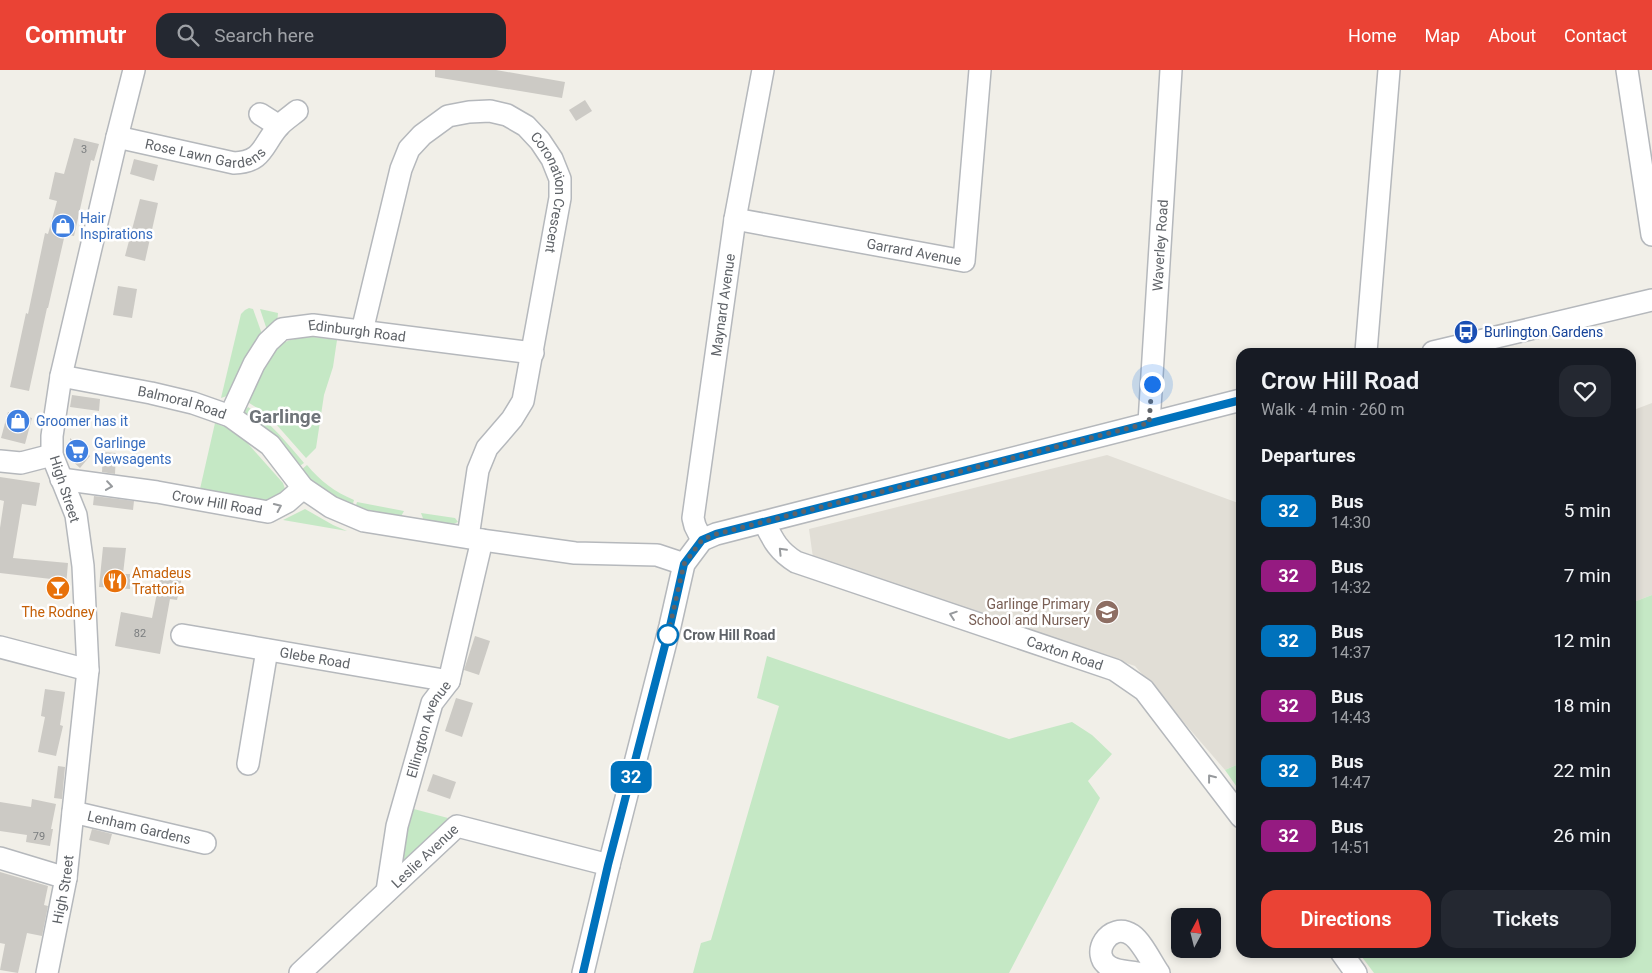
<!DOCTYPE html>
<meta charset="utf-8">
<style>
body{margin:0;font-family:Roboto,sans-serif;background:#242831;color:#f1f3f6;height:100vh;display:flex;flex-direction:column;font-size:19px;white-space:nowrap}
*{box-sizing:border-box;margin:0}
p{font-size:16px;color:#9ea1a6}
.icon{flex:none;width:28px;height:28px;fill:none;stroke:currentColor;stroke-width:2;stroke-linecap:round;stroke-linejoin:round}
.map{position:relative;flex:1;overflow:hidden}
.drawer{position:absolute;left:1236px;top:278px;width:400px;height:610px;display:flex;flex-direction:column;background:#171b24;border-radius:15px;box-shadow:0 2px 8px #0003}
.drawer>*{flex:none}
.badge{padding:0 10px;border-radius:8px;font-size:18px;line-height:32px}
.needle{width:32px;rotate:7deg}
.buttons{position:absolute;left:1171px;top:838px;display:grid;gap:10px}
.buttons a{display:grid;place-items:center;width:50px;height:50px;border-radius:10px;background:#171b24;box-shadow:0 2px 8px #0003;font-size:25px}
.you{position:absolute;width:25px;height:25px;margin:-12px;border:4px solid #fff;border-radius:50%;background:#1a73e8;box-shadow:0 0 0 8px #1a73e833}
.map>.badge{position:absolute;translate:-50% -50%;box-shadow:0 0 0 2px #fff}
h2{padding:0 25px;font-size:19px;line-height:45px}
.round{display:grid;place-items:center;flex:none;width:52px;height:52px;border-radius:15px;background:#242831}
.head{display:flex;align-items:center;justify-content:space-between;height:85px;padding:0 25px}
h1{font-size:24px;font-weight:600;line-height:38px}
.button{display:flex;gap:10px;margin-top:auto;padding:10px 25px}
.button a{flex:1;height:58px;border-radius:15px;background:#ea4335;color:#fff;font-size:20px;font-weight:600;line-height:58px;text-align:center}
.button a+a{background:#242831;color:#f1f3f6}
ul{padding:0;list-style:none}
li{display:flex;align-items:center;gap:15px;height:65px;padding:0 25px}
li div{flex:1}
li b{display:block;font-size:19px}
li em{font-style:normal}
li .badge{min-width:55px;font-weight:700;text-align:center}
header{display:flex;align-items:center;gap:30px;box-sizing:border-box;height:70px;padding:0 25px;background:#ea4335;color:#fff}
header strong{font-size:24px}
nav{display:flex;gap:28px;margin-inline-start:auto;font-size:18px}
.search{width:350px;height:45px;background:#242831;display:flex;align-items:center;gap:12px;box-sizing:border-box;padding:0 18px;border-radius:15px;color:#9ea1a6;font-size:19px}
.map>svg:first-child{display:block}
</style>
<header>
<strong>Commutr</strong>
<div class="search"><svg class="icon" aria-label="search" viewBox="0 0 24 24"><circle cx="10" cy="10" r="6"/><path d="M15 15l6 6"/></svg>Search here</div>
<nav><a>Home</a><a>Map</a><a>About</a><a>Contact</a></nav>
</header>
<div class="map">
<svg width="1652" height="903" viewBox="0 0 1652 903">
<rect width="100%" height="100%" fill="#f1efe8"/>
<g fill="#e1ded6">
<path d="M1652,333V525L1631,533V341Z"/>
<path d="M1107,385L1241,434V693L1225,700L1135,596L813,488L809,459Z"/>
</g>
<g fill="#c5e8c5">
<path d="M249,238L253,239L262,264L230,322L227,326L221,328L241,244L245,240Z"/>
<path d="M260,239L278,243L277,253L267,260Z"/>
<path d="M313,267L337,270L333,297L324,325L316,378L306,388L268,345L246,331C256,312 264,286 282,274C290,268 303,268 313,267Z"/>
<path d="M248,337C270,352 286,372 304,393L297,398C281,378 267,358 245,344L244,342Z"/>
<path d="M215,353L235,361L243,368L283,413L285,419L284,423L271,430H258L200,419Z"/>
<path d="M307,395C320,411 335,422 354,430L352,437L316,416L300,401Z"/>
<path d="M357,432L404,441L400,448L355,438Z"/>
<path d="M305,439L333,455L347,461L283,450Z"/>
<path d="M421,443L455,448L458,452L451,455L424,451Z"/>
<path d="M1652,525V903H1374L1359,883L1631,882V533Z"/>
<path d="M767,586L1009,669L1072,652L1092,665L1112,684L1088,711L1100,728L1009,903H693L701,873L711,870L779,636L757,628Z"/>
<path d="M1241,693V723L1225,700Z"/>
<path d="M410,738L448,748L423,778L399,798Z"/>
</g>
<g fill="#cccac5">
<path d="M435,0H496L565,12L562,28L435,7Z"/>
<path d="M585,30L592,41L576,51L569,40Z"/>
<path d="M74,68L99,74L94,91L91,90L74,166L65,164L48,238H47L29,321L10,317L26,243L28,244L45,163L48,164L57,131L49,129L55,102L64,104Z"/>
<path d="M134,89L158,95L154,111L130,104Z"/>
<path d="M140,129L158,133L145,191L125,186Z"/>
<path d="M118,216L137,219L132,248L113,245Z"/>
<path d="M72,325L100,329L99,341L70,337Z"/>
<path d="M8,342L32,348L25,374L1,368Z"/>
<path d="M70,368L90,386L80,398L70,389Z"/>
<path d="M103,382L116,383L115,404L102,402Z"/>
<path d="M0,407L40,413L36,436L22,434L13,488L68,493L66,516L50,515L51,509L0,503V458L4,431L0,430Z"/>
<path d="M94,426L134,431L133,440L93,435Z"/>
<path d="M103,477L126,478L123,504H130V519L99,517Z"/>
<path d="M161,503L182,507L177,530L170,529L160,584L115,576L121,542L152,548Z"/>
<path d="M475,566L490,571L479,605L464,600Z"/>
<path d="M45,619L65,622L60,655L63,656L56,686L38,682L45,647L41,646Z"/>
<path d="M456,628L473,633L462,667L445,661Z"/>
<path d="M58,696L65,697L62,729L54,728Z"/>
<path d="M433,704L456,712L450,729L427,721Z"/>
<path d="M32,729L56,734L51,759H53L50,776L26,772L27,765L0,761V732L31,737Z"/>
<path d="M92,759L112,764L109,775L89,770Z"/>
<path d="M0,802L48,816L44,835L48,836L42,866L27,863L18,903L0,900L5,874L0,873Z"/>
</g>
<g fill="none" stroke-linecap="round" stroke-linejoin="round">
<g stroke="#b5b8bc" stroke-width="24">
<g id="minor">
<path d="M1627,0L1652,165"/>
<path d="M260,44L279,56"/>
<path id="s1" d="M117,67L234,93C263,92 262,76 278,57C283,51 291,46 297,41"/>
<path id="s2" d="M735,149L964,191L980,0"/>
<path id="s3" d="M362,261L401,99L409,79L422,65L448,46L469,42L490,41L507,45L526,56L540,71L552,89L560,109V128L523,331L512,349L487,378L478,400L468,467"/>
<path d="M1366,282L1389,0"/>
<path d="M1433,282L1652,230"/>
<path id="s4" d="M61,306L151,323L193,333L230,346L270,375L303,418L331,437L364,451L482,470L575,483L657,485L684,494"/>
<path id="s5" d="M230,346L254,294L268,272L282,259L313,255L533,283"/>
<path id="s6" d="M1149,353L1171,0"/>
<path d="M0,391L21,393L52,385"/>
<path id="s7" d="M61,409L157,422L268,442L287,432L303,418"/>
<path id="s8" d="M764,452C773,470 778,481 796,492L1115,600L1144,620L1241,747"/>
<path id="s9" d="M702,470L695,456L693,448L735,149L763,0"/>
<path id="s10" d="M182,565L449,611"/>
<path d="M0,577L88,600"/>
<path d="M248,694L267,580"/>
<path id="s11" d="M73,742L205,773"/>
<path d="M0,788L66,808"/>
<path id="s12" d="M387,821L397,756L432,633L449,611L482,470"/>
<path d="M1341,882L1356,903"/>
<path id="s13" d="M47,903L66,808L88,600L83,496L76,445L52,385V366L61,306L117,67L134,0"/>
<path id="s14" d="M300,903L457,756L609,795"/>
<path d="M583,903L609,795L670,556L684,494L702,470L716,464L1241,330"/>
<path d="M1137,903C1129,901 1118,902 1110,897C1088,885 1110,850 1132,865C1142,872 1152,893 1159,903"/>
</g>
</g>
<use href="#minor" stroke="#fff" stroke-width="21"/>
</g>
<defs><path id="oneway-chevron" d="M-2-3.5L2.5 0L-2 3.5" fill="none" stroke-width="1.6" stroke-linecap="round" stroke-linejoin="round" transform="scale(1.25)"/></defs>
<g stroke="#979a9d">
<use href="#oneway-chevron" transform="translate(109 416) rotate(8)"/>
<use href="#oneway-chevron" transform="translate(278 437) rotate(-25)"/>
<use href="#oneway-chevron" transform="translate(782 481) rotate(-134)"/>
<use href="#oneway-chevron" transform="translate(953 545) rotate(-161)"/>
<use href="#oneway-chevron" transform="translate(1211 708) rotate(-128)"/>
</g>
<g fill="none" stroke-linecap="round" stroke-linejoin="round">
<g stroke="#fff" stroke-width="11">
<path id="line" d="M583,903L608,795L670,556L684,494L702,470L716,464L1241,330"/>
</g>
<use href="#line" stroke="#0072bc" stroke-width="8"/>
<path stroke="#5f6368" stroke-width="5" stroke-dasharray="0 9" d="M668,565L666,573L684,494L702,470L716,464L1149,353L1152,314"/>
</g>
<defs>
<g id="shop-disc" transform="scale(1.25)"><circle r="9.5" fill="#3f7fe0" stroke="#fff"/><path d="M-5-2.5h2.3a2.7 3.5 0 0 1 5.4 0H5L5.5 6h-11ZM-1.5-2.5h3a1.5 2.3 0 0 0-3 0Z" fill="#fff"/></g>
<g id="bus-disc" transform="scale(1.25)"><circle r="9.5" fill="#1a4fb4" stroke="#fff"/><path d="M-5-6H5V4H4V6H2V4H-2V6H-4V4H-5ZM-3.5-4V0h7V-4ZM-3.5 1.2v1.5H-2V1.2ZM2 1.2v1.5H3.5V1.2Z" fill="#fff"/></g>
<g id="supermarket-disc" transform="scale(1.25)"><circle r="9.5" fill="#3f7fe0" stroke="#fff"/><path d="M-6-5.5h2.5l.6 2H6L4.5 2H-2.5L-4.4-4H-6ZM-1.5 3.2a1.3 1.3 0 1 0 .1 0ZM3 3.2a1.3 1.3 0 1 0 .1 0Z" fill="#fff"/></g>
<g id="restaurant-disc" transform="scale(1.25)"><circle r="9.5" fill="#e8710a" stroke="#fff"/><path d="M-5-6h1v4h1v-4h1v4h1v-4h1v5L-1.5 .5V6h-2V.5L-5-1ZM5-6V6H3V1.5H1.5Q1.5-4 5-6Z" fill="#fff"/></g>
<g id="bar-disc" transform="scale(1.25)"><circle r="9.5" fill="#e8710a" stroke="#fff"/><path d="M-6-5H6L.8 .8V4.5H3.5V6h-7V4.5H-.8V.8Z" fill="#fff"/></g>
<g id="school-disc" transform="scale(1.25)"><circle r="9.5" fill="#8d6e63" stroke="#fff"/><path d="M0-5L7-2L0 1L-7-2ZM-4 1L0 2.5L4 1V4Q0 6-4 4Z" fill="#fff"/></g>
</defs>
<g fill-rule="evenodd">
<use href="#shop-disc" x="63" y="156"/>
<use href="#bus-disc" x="1466" y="262"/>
<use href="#shop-disc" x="18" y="351"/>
<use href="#supermarket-disc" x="77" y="381"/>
<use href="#restaurant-disc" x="115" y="511"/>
<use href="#bar-disc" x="58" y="518"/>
<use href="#school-disc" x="1107" y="542"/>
</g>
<circle fill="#fff" stroke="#0072bc" stroke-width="2.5" cx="668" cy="565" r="10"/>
<g text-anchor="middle" stroke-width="5" stroke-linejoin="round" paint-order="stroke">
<g font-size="11" fill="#7a7d7f">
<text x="84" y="83">3</text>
<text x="140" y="567">82</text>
<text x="39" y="770">79</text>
</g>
<g font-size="14" fill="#5f6368" stroke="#fff">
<text dy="5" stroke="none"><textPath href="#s1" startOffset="91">Rose Lawn Gardens</textPath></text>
<text dy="5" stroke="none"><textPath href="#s3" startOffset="396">Coronation Crescent</textPath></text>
<text dy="5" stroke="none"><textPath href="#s6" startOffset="178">Waverley Road</textPath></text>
<text dy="5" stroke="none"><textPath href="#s2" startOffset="182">Garrard Avenue</textPath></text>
<text dy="5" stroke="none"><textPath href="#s9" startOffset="239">Maynard Avenue</textPath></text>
<text dy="5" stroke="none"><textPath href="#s5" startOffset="178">Edinburgh Road</textPath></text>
<text dy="5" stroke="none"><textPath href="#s4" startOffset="124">Balmoral Road</textPath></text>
<text transform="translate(65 419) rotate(72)" y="5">High Street</text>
<text dy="5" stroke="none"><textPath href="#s7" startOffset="158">Crow Hill Road</textPath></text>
<text dy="5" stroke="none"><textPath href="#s8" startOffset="336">Caxton Road</textPath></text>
<text dy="5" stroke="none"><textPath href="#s10" startOffset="135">Glebe Road</textPath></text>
<text dy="5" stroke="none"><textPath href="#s12" startOffset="168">Ellington Avenue</textPath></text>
<text dy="5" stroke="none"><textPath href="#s11" startOffset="68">Lenham Gardens</textPath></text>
<text dy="5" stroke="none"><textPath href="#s14" startOffset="171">Leslie Avenue</textPath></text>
<text dy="5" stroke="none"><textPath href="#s13" startOffset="85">High Street</textPath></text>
</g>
<g font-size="14" fill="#366cbe" stroke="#fff" text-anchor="start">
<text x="80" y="153">Hair<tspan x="80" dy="16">Inspirations</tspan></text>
<text x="36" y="356">Groomer has it</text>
<text x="94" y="378">Garlinge<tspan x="94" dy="16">Newsagents</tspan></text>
</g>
<g font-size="14" fill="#164399" stroke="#fff" text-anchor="start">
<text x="1484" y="267">Burlington Gardens</text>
</g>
<g font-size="14" fill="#c56008" stroke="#fff" text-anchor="start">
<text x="132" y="508">Amadeus<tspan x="132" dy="16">Trattoria</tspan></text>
<text x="58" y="547" text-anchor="middle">The Rodney</text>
</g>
<g font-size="14" fill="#785e54" stroke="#fff" text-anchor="end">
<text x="1090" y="539">Garlinge Primary<tspan x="1090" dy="16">School and Nursery</tspan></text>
</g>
<g font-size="14" font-weight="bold" fill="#5f6368" stroke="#fff" text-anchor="start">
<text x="683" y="570">Crow Hill Road</text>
</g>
<g font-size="19" font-weight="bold" fill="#70757a" stroke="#fff">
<text x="285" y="353">Garlinge</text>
</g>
</g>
</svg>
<div class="buttons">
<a><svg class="needle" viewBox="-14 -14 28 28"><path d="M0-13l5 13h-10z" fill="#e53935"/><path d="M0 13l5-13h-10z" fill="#9ea1a6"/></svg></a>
</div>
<div class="you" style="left:1152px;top:314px"></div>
<b class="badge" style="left:631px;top:707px;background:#0072bc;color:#fff">32</b>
<section class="drawer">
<div class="head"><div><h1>Crow Hill Road</h1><p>Walk · 4 min · 260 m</p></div><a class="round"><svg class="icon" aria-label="heart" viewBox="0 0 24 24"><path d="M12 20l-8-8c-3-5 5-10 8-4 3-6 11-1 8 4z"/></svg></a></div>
<h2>Departures</h2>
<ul>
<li><span class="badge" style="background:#0072bc;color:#fff">32</span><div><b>Bus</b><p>14:30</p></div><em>5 min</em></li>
<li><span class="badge" style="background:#951b81;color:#fff">32</span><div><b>Bus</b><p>14:32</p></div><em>7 min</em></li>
<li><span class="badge" style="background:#0072bc;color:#fff">32</span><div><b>Bus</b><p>14:37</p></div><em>12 min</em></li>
<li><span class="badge" style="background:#951b81;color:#fff">32</span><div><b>Bus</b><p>14:43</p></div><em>18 min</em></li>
<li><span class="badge" style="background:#0072bc;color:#fff">32</span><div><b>Bus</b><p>14:47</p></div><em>22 min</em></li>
<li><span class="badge" style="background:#951b81;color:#fff">32</span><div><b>Bus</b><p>14:51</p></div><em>26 min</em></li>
</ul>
<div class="button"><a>Directions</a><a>Tickets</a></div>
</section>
</div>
